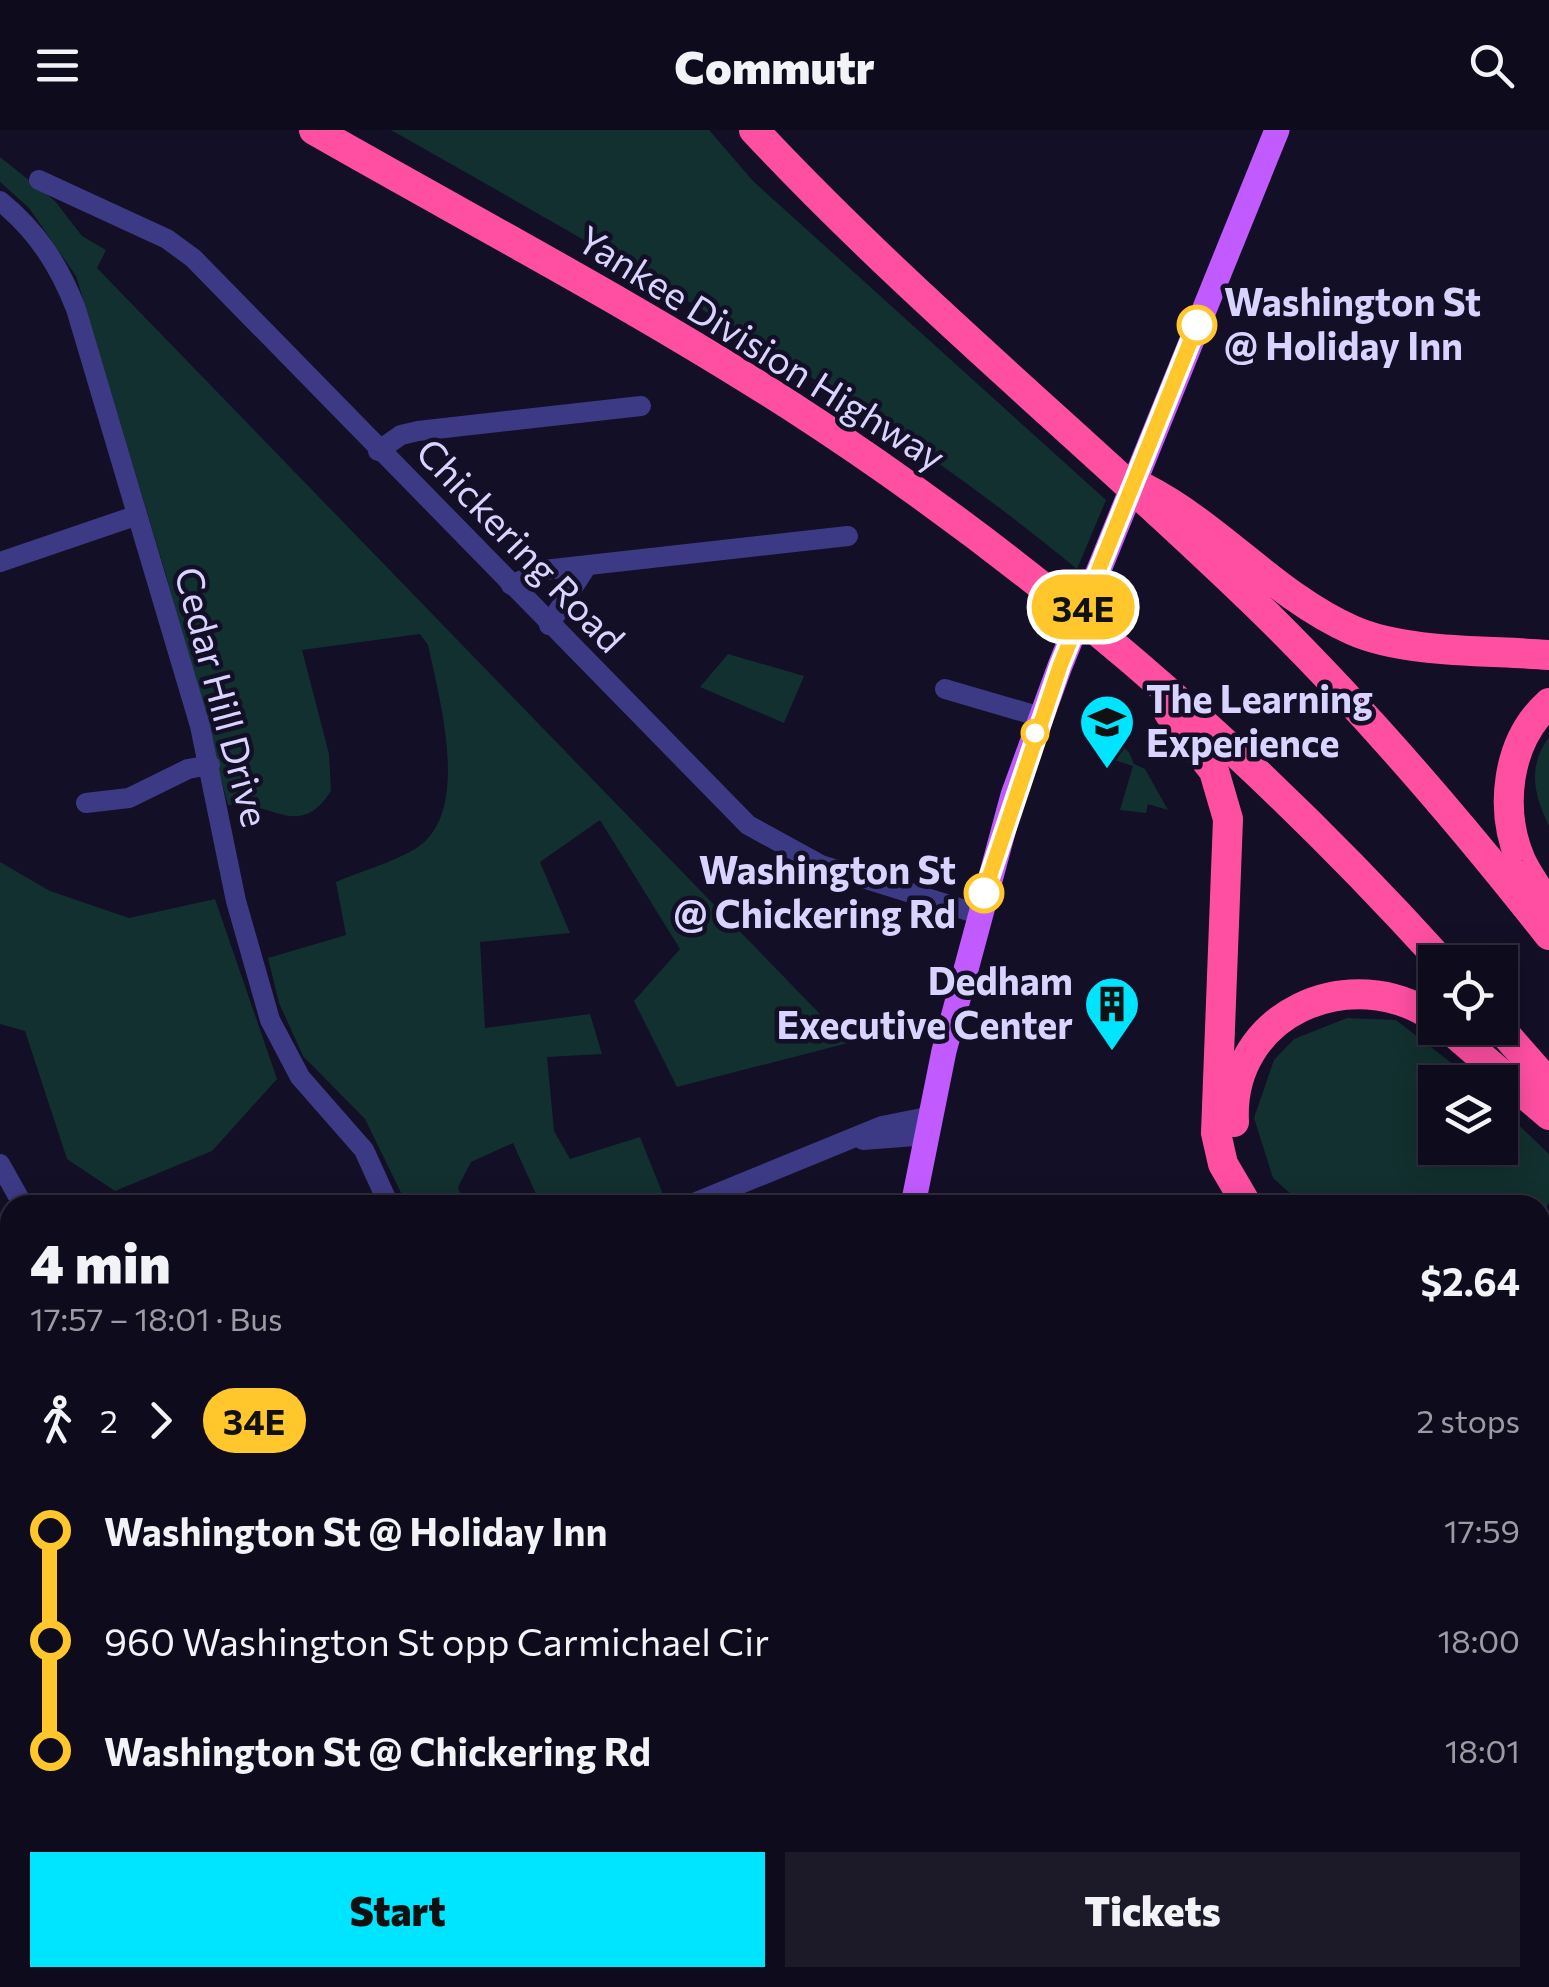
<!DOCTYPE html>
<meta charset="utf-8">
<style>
body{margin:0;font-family:Commissioner,sans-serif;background:#1c1929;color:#f1f3f6;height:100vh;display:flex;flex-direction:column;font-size:38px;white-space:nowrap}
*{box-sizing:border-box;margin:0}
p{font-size:32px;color:#9b9ba3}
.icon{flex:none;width:55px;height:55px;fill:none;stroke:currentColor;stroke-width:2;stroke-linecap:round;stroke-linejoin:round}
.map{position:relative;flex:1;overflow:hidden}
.details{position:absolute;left:0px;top:1065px;width:1550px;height:792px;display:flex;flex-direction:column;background:#0e0b1c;border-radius:30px 30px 0 0;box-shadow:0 5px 25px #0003,0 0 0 2px #2e2b3b}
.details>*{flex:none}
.badge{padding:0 20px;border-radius:32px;font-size:35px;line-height:65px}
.tools{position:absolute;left:1418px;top:815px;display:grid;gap:20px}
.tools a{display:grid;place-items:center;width:100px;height:100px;border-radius:0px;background:#0e0b1c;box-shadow:0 5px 25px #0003,0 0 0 2px #2e2b3b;font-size:50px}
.map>.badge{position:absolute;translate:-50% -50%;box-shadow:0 0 0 5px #fff}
.legs{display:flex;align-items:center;gap:15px;height:110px;padding:0 30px;font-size:32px}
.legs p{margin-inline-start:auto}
.headline{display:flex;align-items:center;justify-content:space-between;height:170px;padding:0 30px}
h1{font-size:55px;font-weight:800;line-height:75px}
.button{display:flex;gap:20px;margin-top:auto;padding:20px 30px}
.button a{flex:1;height:115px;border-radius:0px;background:#00e5ff;color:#111;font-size:40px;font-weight:800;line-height:115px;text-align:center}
.button a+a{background:#1c1929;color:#f1f3f6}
ul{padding:0 30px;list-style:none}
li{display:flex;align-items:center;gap:35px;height:110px;font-size:38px}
li i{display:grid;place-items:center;width:15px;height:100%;margin:0 12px;background:currentColor}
li i::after{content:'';width:25px;height:25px;margin:-12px;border:8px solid;border-radius:50%;background:#0e0b1c}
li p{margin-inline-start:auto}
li:first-child i{background:linear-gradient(#0000 50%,currentColor 0)}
li:last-child i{background:linear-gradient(currentColor 50%,#0000 0)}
header{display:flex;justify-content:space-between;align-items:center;height:130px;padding:0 30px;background:#0e0b1c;font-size:45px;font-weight:800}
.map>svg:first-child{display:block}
</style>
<header><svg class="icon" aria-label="menu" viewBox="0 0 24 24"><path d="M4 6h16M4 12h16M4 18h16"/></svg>Commutr<svg class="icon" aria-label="search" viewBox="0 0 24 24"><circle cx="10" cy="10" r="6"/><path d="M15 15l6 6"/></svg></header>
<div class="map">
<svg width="1549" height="1857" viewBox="0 0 1549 1857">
<rect width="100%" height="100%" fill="#130f26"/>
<g fill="#12302f">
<path d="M391,0H709L753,51L1106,370L1077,439C866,265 628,135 391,0Z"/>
<path d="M0,27L55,71L82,106L106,120L97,138L848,913L677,957L634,871L680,819L600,690L540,732L570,803L480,812L485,898L590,884L602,924L547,927L554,1001L570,1029L640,1007L664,1067L645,1075H541L513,1013L471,1032L458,1057L464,1075H407L365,989L303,926L279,873L268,828L346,805L336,752C361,741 391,733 415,719C473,684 439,568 428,515L420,504L302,520L329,624L331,661C298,712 272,669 228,675L166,445L76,146L29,78L0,52Z"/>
<path d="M728,524L804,546L784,593L700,557Z"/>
<path d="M1099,598L1129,622L1134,634L1145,639L1168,680L1148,674L1146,683L1120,680L1133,636L1092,623Z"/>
<path d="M1549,607V696C1534,666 1527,636 1549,607Z"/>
<path d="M0,732L50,761L129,788L215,769L277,949L212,1021L115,1061L67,1029L25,901L0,894Z"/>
<path d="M1347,888L1396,890L1476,952H1435V1018H1500V977L1549,1024V1073L1540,1089V1075H1303L1273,1048L1254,988L1274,930L1294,909Z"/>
<path d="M10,1388V1526L0,1515V1389Z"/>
<path d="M0,1551L10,1557V1614L0,1630Z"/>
</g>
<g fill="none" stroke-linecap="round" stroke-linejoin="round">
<g stroke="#3d3a85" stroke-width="20">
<path d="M39,50L167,109L193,128L748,695L821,735L978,784"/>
<path d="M0,71C37,101 59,135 76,179L200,596L236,771L270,890L300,947L364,1020L389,1075"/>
<path d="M378,321L401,305L418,301L641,276"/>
<path d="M0,432L135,386"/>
<path d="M511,455L544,440L848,406"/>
<path d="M549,495L586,437"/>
<path d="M945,559L1041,587"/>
<path d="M86,673L129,668L188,639L210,635"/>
<path d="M863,1010L928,1005"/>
<path d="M0,1034L23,1075"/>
<path d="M689,1075L882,996L932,986"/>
<path d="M0,1278L10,1275"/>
<path d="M0,1668L10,1651"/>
<path d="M183,1848L186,1857"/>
<path d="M422,1848L423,1857"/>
<path d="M475,1848L511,1855L614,1857"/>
<path d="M957,1848L975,1857"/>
<path d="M102,1857L128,1848"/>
<path d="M1117,1857L1118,1848"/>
</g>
<g stroke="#c25bff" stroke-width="25">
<path d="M913,1075L944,921L1013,665L1060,536L1277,0"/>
<path d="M1540,1466L1549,1413"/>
<path d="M1549,1551L1542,1692L1549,1835"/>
<path d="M1532,1848L1533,1857"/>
<path d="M769,1857L771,1848"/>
</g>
<g stroke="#ff4fa3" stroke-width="30">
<path d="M314,0C473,91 637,177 791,276C1032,432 1250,620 1442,832"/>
<path d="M754,0C914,171 1097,319 1264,482C1367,583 1460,692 1549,805"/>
<path d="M1144,358C1219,396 1275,466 1352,500C1405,524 1491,520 1549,525"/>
<path d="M1169,583L1214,641L1228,689L1216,1003L1223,1034L1247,1075"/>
<path d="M1548,778C1541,762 1529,748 1521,731C1499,680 1506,612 1549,573"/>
<path d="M1448,898L1549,985"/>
<path d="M1500,898L1549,954"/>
<path d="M1234,992C1228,883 1351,830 1435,888"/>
<path d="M1540,1213L1549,1208"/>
</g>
</g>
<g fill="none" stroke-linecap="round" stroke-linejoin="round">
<g stroke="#fff" stroke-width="22">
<path id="line-1" d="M984,763L1060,536L1197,195"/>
</g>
<use href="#line-1" stroke="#ffc72c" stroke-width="15"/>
</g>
<defs>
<g id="school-pin" transform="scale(2.875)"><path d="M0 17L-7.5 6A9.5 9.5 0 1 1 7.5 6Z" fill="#00e5ff" stroke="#130f26"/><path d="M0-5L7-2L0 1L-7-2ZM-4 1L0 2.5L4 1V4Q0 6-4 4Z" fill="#111"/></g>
<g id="building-pin" transform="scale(2.875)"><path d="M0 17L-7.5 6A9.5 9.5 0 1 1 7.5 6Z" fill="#00e5ff" stroke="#130f26"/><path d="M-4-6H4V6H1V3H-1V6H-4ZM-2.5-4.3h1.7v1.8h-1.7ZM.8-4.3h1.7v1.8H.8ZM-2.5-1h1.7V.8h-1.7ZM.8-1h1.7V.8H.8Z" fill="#111"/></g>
</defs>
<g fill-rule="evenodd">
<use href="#school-pin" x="1107" y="592"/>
<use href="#building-pin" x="1112" y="874"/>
</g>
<g fill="#fff" stroke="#ffc72c" stroke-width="5">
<circle cx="1197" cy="195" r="18"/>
<circle cx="1035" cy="603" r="12"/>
<circle cx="984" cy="763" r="18"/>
</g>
<g text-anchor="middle" stroke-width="9" stroke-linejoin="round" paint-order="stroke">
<g font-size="38" font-weight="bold" fill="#d9d4ff" stroke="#130f26" text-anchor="start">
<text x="1224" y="186">Washington St<tspan x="1224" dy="44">@ Holiday Inn</tspan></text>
<text x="956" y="754" text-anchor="end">Washington St<tspan x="956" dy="44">@ Chickering Rd</tspan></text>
</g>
<g font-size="38" fill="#d9d4ff" stroke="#130f26">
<text transform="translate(761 219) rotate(32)" y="13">Yankee Division Highway</text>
<text transform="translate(520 416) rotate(46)" y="13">Chickering Road</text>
<text transform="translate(221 567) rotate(75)" y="13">Cedar Hill Drive</text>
</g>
<g font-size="38" font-weight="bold" fill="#d9d4ff" stroke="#130f26" text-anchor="start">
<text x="1146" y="583">The Learning<tspan x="1146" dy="44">Experience</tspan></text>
<text x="1073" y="865" text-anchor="end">Dedham<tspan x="1073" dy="44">Executive Center</tspan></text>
</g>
</g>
</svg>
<div class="tools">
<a><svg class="icon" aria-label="locate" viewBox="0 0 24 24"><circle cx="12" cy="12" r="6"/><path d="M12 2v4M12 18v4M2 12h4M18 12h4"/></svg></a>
<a><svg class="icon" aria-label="layers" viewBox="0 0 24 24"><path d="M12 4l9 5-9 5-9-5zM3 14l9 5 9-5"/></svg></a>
</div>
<b class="badge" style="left:1083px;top:477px;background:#ffc72c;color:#111">34E</b>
<section class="details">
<div class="headline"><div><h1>4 min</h1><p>17:57 – 18:01 · Bus</p></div><b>$2.64</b></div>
<div class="legs"><svg class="icon" aria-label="walk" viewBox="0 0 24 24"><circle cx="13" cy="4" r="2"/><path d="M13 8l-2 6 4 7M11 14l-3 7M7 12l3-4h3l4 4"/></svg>2<svg class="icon" aria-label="forward" viewBox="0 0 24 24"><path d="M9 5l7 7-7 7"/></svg><b class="badge" style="background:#ffc72c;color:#111">34E</b><p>2 stops</p></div>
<ul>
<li><i style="color:#ffc72c"></i><b>Washington St @ Holiday Inn</b><p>17:59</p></li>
<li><i style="color:#ffc72c"></i><span>960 Washington St opp Carmichael Cir</span><p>18:00</p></li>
<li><i style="color:#ffc72c"></i><b>Washington St @ Chickering Rd</b><p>18:01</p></li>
</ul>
<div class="button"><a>Start</a><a>Tickets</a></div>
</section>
</div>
